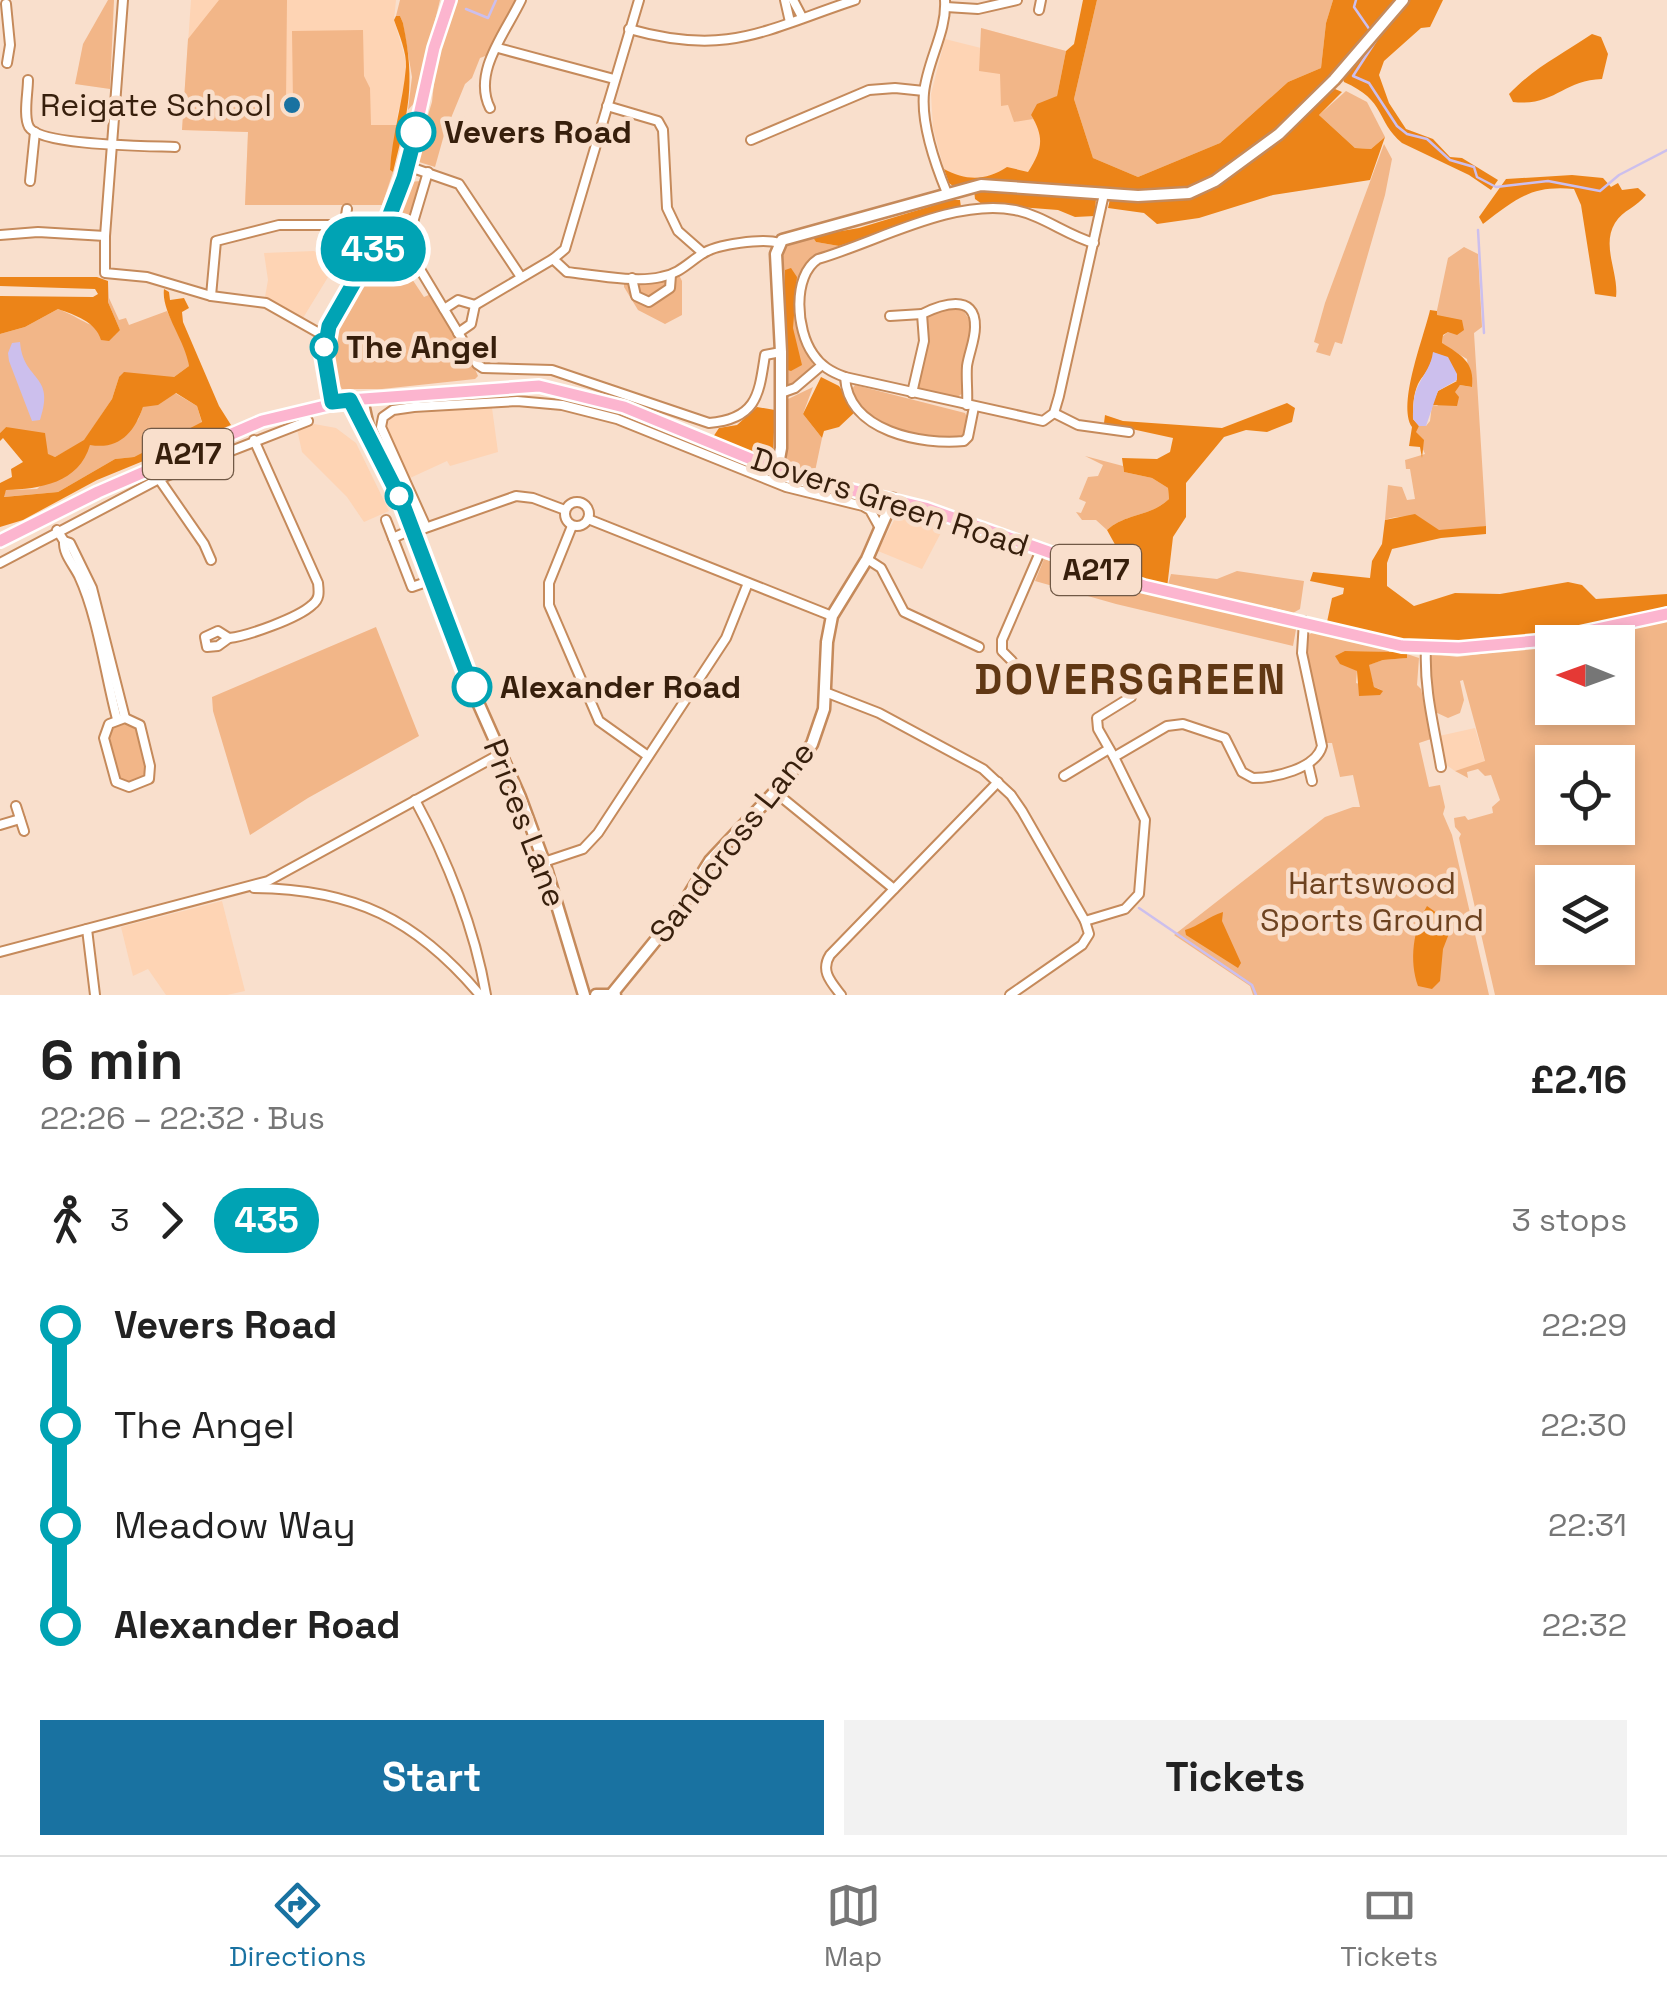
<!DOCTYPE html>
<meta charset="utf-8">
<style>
body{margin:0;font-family:"Space Grotesk",sans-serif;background:#f2f2f2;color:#222;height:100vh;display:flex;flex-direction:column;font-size:38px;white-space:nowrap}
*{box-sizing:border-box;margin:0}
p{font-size:32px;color:#767676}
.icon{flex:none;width:55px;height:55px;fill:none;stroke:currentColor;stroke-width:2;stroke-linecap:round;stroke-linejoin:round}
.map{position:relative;height:995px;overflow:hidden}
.side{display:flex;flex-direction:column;background:#fff;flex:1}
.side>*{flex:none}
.badge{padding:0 20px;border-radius:32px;font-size:35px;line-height:65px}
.needle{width:65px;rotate:271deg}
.fabs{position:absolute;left:1535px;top:625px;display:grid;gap:20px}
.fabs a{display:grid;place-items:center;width:100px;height:100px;border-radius:0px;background:#fff;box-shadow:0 5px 15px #0003;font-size:50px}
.map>.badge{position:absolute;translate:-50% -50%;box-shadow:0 0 0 5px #fff}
.legs{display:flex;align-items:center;gap:15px;height:110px;padding:0 40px;font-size:32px}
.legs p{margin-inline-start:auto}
.headline{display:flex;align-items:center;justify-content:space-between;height:170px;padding:0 40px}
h1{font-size:55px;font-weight:800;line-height:75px}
.primary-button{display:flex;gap:20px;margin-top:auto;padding:20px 40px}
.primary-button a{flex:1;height:115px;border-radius:0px;background:#1972a1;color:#fff;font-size:40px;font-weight:800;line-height:115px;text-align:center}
.primary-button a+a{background:#f2f2f2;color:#222}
ul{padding:0 40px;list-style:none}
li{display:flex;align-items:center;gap:35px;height:100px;font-size:38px}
li i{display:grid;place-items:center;width:15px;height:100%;margin:0 12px;background:currentColor}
li i::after{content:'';width:25px;height:25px;margin:-12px;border:8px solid;border-radius:50%;background:#fff}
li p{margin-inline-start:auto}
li:first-child i{background:linear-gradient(#0000 50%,currentColor 0)}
li:last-child i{background:linear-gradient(currentColor 50%,#0000 0)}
.dock{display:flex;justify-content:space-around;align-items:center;height:140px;border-top:2px solid #e0e0e0;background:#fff;font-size:28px;color:#767676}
.dock a{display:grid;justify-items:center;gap:5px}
.dock .on{color:#1972a1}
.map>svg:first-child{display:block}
</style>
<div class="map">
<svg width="1667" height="995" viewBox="0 0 1667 995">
<rect width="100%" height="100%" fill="#f9dfcc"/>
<g fill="#fed4b4">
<path d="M191,0H396L394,20L407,65L404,98L398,111L390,170L393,172L382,205H245L248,132L182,130Z"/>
<path d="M981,28L1066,51L1041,131V151L1028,173L963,179L944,169L933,128L931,94L945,39L981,48Z"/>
<path d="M314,251L336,264L303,318L265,297L268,280L264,253Z"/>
<path d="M492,408L498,452L450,466L447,461L410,478L387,427L391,415Z"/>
<path d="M314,424L336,428L356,443L389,511L364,522L347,497L302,452L297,429Z"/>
<path d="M900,509L945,525L922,569L878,551Z"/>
<path d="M1475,728L1485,762L1455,771L1445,764L1439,736Z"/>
<path d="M222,901L245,991L227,995H166L148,969L133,976L121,927Z"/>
</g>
<g fill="#f2b688" fill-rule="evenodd">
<path d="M108,0H114L110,89L75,84L83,44Z"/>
<path d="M219,0H287L286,103H293L292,31L363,30L364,76L370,88L371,125H397L390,170L393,172L382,205H245L248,132L182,130L188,39Z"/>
<path d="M400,0H440L415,102L408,110L412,77L403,23L400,16H396Z"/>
<path d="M455,0H517L488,55L480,58L472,78L465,84L444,135L435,167L419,162L416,155L432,102L436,64Z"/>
<path d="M1097,0H1333L1326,23L1321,68L1288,82L1220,143L1138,177L1093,158L1074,99Z"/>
<path d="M981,28L1066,51L1057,96L1031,115L1033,119L1014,122L1008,105L1001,106L1000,74L979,71Z"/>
<path d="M1346,91L1367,102L1385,137L1371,149L1355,148L1319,115Z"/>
<path d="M1384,144L1392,159L1385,195L1342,344L1335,342L1330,356L1316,352L1319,344L1314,342L1325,303Z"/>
<path d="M421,181C409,223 396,234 419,274L412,279L424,297L431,294L463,347L457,351L465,363L471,360L478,376L475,379L382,389H342C310,346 364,278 385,240C395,221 401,202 408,182Z"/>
<path d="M812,236L816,242L839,246L809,260L798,279V330L814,366L789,386L784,381L782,249L785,243Z"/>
<path d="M1464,247L1478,254L1482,327L1474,333L1486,526C1472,528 1451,534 1438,530C1415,523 1411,511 1385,520L1388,485L1402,487L1407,500L1415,499L1410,469H1406L1405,460L1425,454L1415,431L1419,426H1426L1430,421L1432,405L1437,406L1460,385L1471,387L1467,359L1442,344L1443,336L1448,332L1436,315L1448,258Z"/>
<path d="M679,275L682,281V315L665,324L638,310L624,287V280L651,283Z"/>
<path d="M108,281L109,298L119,320L126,318L129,325L167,311L187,352L189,366L174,377H119L112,399L84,441L55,457L48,455L45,442L6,427L0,433V334L25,327L58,309C84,319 92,331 120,330L108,302Z"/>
<path d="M949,306L962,309L971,322L964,392L955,399L918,390V386L928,337L926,318Z"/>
<path d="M855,385L965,413L968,419L965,434C927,450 866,428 852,389Z"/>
<path d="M813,387L803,414L822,438L814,476L790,468L787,462L786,404L788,399Z"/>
<path d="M175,393L197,406L202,423L134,457L115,459L58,492L3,497L6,490L37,489L90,445L138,420L143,407Z"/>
<path d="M1085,456L1123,466L1124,472L1152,478L1168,488L1169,499C1150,517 1126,513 1107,530L1096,520H1082L1076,512L1081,513L1086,502L1079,499L1088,477L1098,476L1103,465Z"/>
<path d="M1044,559L1197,605L1297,624L1293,646L1116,604L1035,581Z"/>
<path d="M1237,571L1304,581L1300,609L1293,613L1270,607L1269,610L1167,588L1171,574L1217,579Z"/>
<path d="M1667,619V995H1495L1459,838L1461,834L1455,827L1454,818L1465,816L1468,820L1493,813L1492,807L1500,800L1491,775L1485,776L1478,769L1467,772L1468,778L1455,771L1485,761L1463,680L1460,681L1464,700L1460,713L1448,718L1433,711L1429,692L1430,658L1433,654L1457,657L1552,645V708H1618V642H1568ZM1552,762H1618V828H1552ZM1552,882H1618V948H1552Z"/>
<path d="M376,627L419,736L308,798L250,835L213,711L212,697Z"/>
<path d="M1317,629L1388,649L1389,652L1345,651L1357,671L1356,683L1382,690L1374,687L1368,665L1383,660L1406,658L1407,654L1419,658L1417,685L1421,689L1431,739L1419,743L1429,787L1440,785L1445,807L1443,814L1452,835L1489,995H1253L1250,986L1174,935L1325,817L1353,807H1360L1353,775L1340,777L1332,743H1326L1305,644L1306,637Z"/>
<path d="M127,721C145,731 151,762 143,779L133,785L118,779L107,740L111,727Z"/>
</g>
<g fill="#ec8418" fill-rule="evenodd">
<path d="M1083,0H1097L1074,99L1093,158L1138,177L1220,143L1288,82L1321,68L1326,23L1333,0H1443L1430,27L1421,28L1384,61L1379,75L1389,103L1406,129L1433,139L1450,157L1462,158L1498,180L1491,190L1469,175L1402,143C1375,120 1387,101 1344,82L1342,76L1379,34L1372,26C1321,88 1247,180 1164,193L980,183L954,187L949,183L944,169C966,181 986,181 1007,167L1028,172C1042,150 1045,138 1031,115L1037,104L1057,96L1066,51L1074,44Z"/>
<path d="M396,16H400L403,23C416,86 408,112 393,172L390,170C392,135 403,102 406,67C407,53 399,34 394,20Z"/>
<path d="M1592,34L1601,37L1608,54L1602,79C1563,80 1554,107 1513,102L1509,94C1535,67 1561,55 1592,34Z"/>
<path d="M1335,89L1342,92L1319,115L1355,148L1371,149L1385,137L1370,180L1273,195L1199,218L1157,224L1144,213L1108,208L1110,199L1159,200L1189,197L1292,127Z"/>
<path d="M1572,175L1603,178L1611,187L1618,183L1622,190L1638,188L1646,195C1637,207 1623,210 1615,223C1601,246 1619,273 1616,297L1595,294L1581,205L1574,189C1531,185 1516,199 1483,224L1479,217L1506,179Z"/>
<path d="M974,190L1096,198L1095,216L1075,217L1058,210L982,204L975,199Z"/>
<path d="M951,200H960L961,207L839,246L816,242L812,236L859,228Z"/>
<path d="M791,268L797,277L793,328L802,365L791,371L784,369L785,270Z"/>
<path d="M0,277H97L108,281V302L120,330L109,341L101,340C96,322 75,315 58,309L25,327L0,334V296L93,297L98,294L95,289L0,286Z"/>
<path d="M164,289L169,292L170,300L184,298L189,308L182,312L183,322L219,406L231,425L97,480L23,520L0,527V483L12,477L11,469L23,462L3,438L0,441V433L6,427L45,433L48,454L55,457L84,440L112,399L119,377L124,372L174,377L189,366C185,340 161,312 164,289ZM176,393L197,406L202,422L134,457L115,459L58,492L4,497L6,490C40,489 79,483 90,445C119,450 134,433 143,407L158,405Z"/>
<path d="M1430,310L1437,311V315L1462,320L1464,330L1457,335L1448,332L1443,335L1442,343C1461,355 1475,362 1472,387L1460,385L1455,392L1459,397L1457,406L1432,405L1438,391L1457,381L1431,362C1428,372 1422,376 1418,384C1413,395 1413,407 1413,419L1419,426L1416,432L1424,440L1422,458L1420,447L1409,446L1412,427C1397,404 1424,337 1430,310Z"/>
<path d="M821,377L839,386L856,411L839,427L824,431L822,438L803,414Z"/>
<path d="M1287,403L1295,408L1292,422L1267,432L1246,430L1224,437L1186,483V517L1173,537L1167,588L1134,579L1107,530C1126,513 1150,517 1169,499L1168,488L1152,478L1124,472L1122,458L1157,459L1170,452L1173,438L1104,423L1105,415L1123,421L1222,428Z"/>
<path d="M757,407L775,410L773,454L767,460L713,437L719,428L737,425Z"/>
<path d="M1415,514L1439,530L1486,526V534L1441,538L1392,549L1387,563V586L1414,606L1455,593L1500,594L1568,582L1582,585L1596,599L1667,594V606C1601,626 1501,646 1432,645C1397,644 1361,631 1327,622L1332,598L1343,594L1344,588L1310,581L1313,572L1370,578L1372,561L1382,544L1385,520Z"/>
<path d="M1345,651L1399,652L1407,654V658L1383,660L1369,665L1374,687L1383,691L1380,695L1359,696L1357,671L1340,664L1335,656Z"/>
<path d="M1427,906L1441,916L1450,931L1443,949L1440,981L1432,989L1418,986C1409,961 1413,929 1427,906Z"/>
<path d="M1223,912L1222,921L1241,963L1238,968L1186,935L1185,930C1199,926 1208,917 1223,912Z"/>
</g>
<g fill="#ccbfed">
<path d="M20,342C23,382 56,373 40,420L32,421L9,361L8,353L12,343Z"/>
<path d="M1433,352L1448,357L1457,374V380L1438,391L1426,426H1419L1413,419C1413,407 1413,394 1419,384C1425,372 1431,366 1433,352Z"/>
</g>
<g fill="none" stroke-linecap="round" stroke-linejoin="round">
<g stroke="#ccbfed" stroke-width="2.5">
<path d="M1356,0L1354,7L1372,33"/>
<path d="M466,9L488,18L496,0"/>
<path d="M1377,39L1353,76L1369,83L1397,126L1407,134L1427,139L1450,160L1474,167L1477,177L1496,187L1548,181L1600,191L1619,175L1667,150"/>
<path d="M1478,230L1484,333"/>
<path d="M1139,908L1252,985L1256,995"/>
</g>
<g stroke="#c58a5b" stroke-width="12">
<g id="street">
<path d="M123,0L105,236V273L147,277L211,296L266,303L326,337"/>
<path d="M785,0L790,22"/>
<path d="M793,0L802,17"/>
<path d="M945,0C947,32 927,61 924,93C921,125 935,164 947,193"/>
<path d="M6,4L10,45L7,63"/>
<path d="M946,7L978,9L1017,0"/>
<path d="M1039,10L1041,0"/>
<path d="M629,29C728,57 764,30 855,0"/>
<path d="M498,48L614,79"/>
<path d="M28,80C28,93 23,116 29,127C40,146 152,146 175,147"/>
<path d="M607,106L658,121L663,130L667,208L678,231L703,253"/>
<path d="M490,108C472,72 506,32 521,0"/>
<path d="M751,140L869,90L895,88L924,91"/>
<path d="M407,166L459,184L521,277"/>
<path d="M428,172L408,239L409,251L477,364L483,368L552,370L709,423C758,419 759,393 765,355L781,352"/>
<path d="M30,181L35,132"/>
<path d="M0,235L38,232L105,236"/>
<path d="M343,235L347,209"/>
<path d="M1094,243C1066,235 1044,216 1015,210C953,198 877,242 818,259C792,276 796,330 813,354C821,366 831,372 845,377L1043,421L1054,413L1059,396L1104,194"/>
<path d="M553,259L567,272C594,275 636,283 661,277C679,274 688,263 702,254C716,244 764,238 779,243"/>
<path d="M632,278L636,296L649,302L670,288L671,275"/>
<path d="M211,296L216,241L279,225H344"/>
<path d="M475,305L553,259L565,249L639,0"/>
<path d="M444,309L458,300L475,305L471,324L458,333"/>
<path d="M890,316L922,314"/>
<path d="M845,377C848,432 922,445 964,441L968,437L974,407"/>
<path d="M781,393L795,388L822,365"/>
<path d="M912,393L924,341L922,314C940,305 976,292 975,327C975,340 969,353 967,366C966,379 968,392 967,405"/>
<path d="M1054,413L1078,425L1129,432"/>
<path d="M159,479L204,544L211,560"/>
<circle cx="577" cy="514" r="12"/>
<path d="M588,519L832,616"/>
<path d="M386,520L393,538"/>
<path d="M572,526L549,583V605L599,721L648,756"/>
<path d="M426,527L381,427L383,417L393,410L414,407L517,401L562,405L617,419L786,487L863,506L870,510L880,528"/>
<path d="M413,529L393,538L412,587L432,580"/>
<path d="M57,530L64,541L70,543L92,588L125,718"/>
<path d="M414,532L516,496L533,498L565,510"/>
<path d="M64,541C63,554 73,564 79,576C98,617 105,674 117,719"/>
<path d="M867,559L881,568L904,612L979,647"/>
<path d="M0,563L159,479L308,421"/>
<path d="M218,631L229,638L218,646L207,647L205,637Z"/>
<path d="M229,638C248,636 298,618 312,605C320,599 319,592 318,583L254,440"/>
<path d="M1426,648C1424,690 1434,726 1441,767"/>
<path d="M1012,661L1002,651V640L1041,550"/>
<path d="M825,692L879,713L983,769L1011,795L1022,811L1085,921L1089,934L1082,945L1010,995"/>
<path d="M125,718L140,725L150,766L149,779L129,787L116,782L104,738L109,724Z"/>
<path d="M1114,757L1098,729L1097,718L1131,697"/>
<path d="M1308,764L1312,781"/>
<path d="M1064,776L1109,749"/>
<path d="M775,792L894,889"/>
<path d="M415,800C447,859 475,929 486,995"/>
<path d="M16,806L24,831"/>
<path d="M0,825L20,819"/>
<path d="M544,862L583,849L598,833L726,638L748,583"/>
<path d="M254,888C354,889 416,919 480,995"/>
<path d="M1085,921L1125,909L1139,894L1145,820L1114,757L1167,726L1183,724L1225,738L1242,772L1253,778C1274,778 1316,769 1322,746L1302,653L1304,621"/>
<path d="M87,929L95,995"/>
<path d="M0,952L268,881L500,754"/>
<path d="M841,995C831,982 820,971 830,955L998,782"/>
</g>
</g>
<g stroke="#c58a5b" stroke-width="15">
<g id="secondary">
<path d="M362,399L369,431"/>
<path d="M350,400L402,502L476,698L520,797L544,862L584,995"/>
<path d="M777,470L781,448V352L776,254L782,240L981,185L1138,196L1189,193L1215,181L1279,134L1334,80L1403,0"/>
<path d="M612,994L677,914L710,861L785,781L812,744L824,709L827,642L832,616L867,559L893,499"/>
<path d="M596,995H615"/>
</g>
</g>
<g stroke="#fff" stroke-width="16">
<g id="primary">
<path d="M332,402L324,355L329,326L394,207L415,133L434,48L450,0"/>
<path d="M0,541L98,492L262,421L350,400L539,386L624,407L790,475L925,508L1144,586L1402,646L1459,648L1547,640L1667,614"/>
</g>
</g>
<use href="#street" stroke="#fff" stroke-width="8"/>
<use href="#secondary" stroke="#fff" stroke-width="10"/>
<use href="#primary" stroke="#fcb5cf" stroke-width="11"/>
</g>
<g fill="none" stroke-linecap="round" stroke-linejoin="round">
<g stroke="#fff" stroke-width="22">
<path id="line-1" d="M416,132L404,178L384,230L329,326L324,355L332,402L350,400L402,502L472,687"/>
</g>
<use href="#line-1" stroke="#00a3b4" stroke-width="15"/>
</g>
<circle fill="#1972a1" stroke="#f9dfcc" stroke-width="4" cx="292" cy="105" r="10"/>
<g fill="#fff" stroke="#00a3b4" stroke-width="5">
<circle cx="416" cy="132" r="18"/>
<circle cx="324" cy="347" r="12"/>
<circle cx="399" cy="496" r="12"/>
<circle cx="472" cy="687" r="18"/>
</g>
<g text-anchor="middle" stroke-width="9" stroke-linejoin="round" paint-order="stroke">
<g fill="#f9dfcc" stroke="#715946" stroke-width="2.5">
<rect x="143" y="429" width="90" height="50" rx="8"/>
<rect x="1051" y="545" width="90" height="50" rx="8"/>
</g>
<g font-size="30" font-weight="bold" fill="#371f0c">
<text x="188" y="464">A217</text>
<text x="1096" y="580">A217</text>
</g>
<g font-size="32" fill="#371f0c" stroke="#f9dfcc" text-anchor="end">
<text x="272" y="116">Reigate School</text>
</g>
<g font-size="32" font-weight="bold" fill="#371f0c" stroke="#f9dfcc" text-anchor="start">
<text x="444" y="143">Vevers Road</text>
<text x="346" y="358">The Angel</text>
<text x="500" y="698">Alexander Road</text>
</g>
<g font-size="32" fill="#371f0c" stroke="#f9dfcc">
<text transform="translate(890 502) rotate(18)" y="11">Dovers Green Road</text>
<text transform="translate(525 823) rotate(69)" y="11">Prices Lane</text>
<text transform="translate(732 842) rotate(-52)" y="11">Sandcross Lane</text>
</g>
<g font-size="32" fill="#6e4320" stroke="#f9dfcc">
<text x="1372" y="894">Hartswood<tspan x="1372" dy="37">Sports Ground</tspan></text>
</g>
<g font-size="42" font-weight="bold" letter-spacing="2.5" fill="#613814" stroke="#f9dfcc">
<text x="1131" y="694">DOVERSGREEN</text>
</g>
</g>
</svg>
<div class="fabs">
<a><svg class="needle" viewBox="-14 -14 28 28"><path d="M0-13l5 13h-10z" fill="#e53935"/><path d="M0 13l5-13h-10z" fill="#767676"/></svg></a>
<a><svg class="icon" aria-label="locate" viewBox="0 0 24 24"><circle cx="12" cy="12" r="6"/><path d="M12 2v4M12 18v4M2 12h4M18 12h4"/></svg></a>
<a><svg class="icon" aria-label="layers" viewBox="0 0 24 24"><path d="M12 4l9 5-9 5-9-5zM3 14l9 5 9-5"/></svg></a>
</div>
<b class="badge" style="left:373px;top:249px;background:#00a3b4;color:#fff">435</b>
</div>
<section class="side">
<div class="headline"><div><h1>6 min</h1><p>22:26 – 22:32 · Bus</p></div><b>£2.16</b></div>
<div class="legs"><svg class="icon" aria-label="walk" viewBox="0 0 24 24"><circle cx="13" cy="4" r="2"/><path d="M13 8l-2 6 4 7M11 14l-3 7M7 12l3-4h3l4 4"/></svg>3<svg class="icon" aria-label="forward" viewBox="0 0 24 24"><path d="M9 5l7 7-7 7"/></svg><b class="badge" style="background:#00a3b4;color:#fff">435</b><p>3 stops</p></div>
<ul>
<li><i style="color:#00a3b4"></i><b>Vevers Road</b><p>22:29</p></li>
<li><i style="color:#00a3b4"></i><span>The Angel</span><p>22:30</p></li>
<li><i style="color:#00a3b4"></i><span>Meadow Way</span><p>22:31</p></li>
<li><i style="color:#00a3b4"></i><b>Alexander Road</b><p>22:32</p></li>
</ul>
<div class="primary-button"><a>Start</a><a>Tickets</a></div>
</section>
<nav class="dock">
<a class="on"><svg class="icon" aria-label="directions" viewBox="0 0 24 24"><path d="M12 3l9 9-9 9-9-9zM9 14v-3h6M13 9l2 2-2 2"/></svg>Directions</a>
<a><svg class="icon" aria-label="map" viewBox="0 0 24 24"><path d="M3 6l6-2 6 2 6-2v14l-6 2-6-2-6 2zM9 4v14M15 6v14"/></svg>Map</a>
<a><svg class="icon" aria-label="tickets" viewBox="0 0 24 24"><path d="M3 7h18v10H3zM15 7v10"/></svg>Tickets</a>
</nav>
